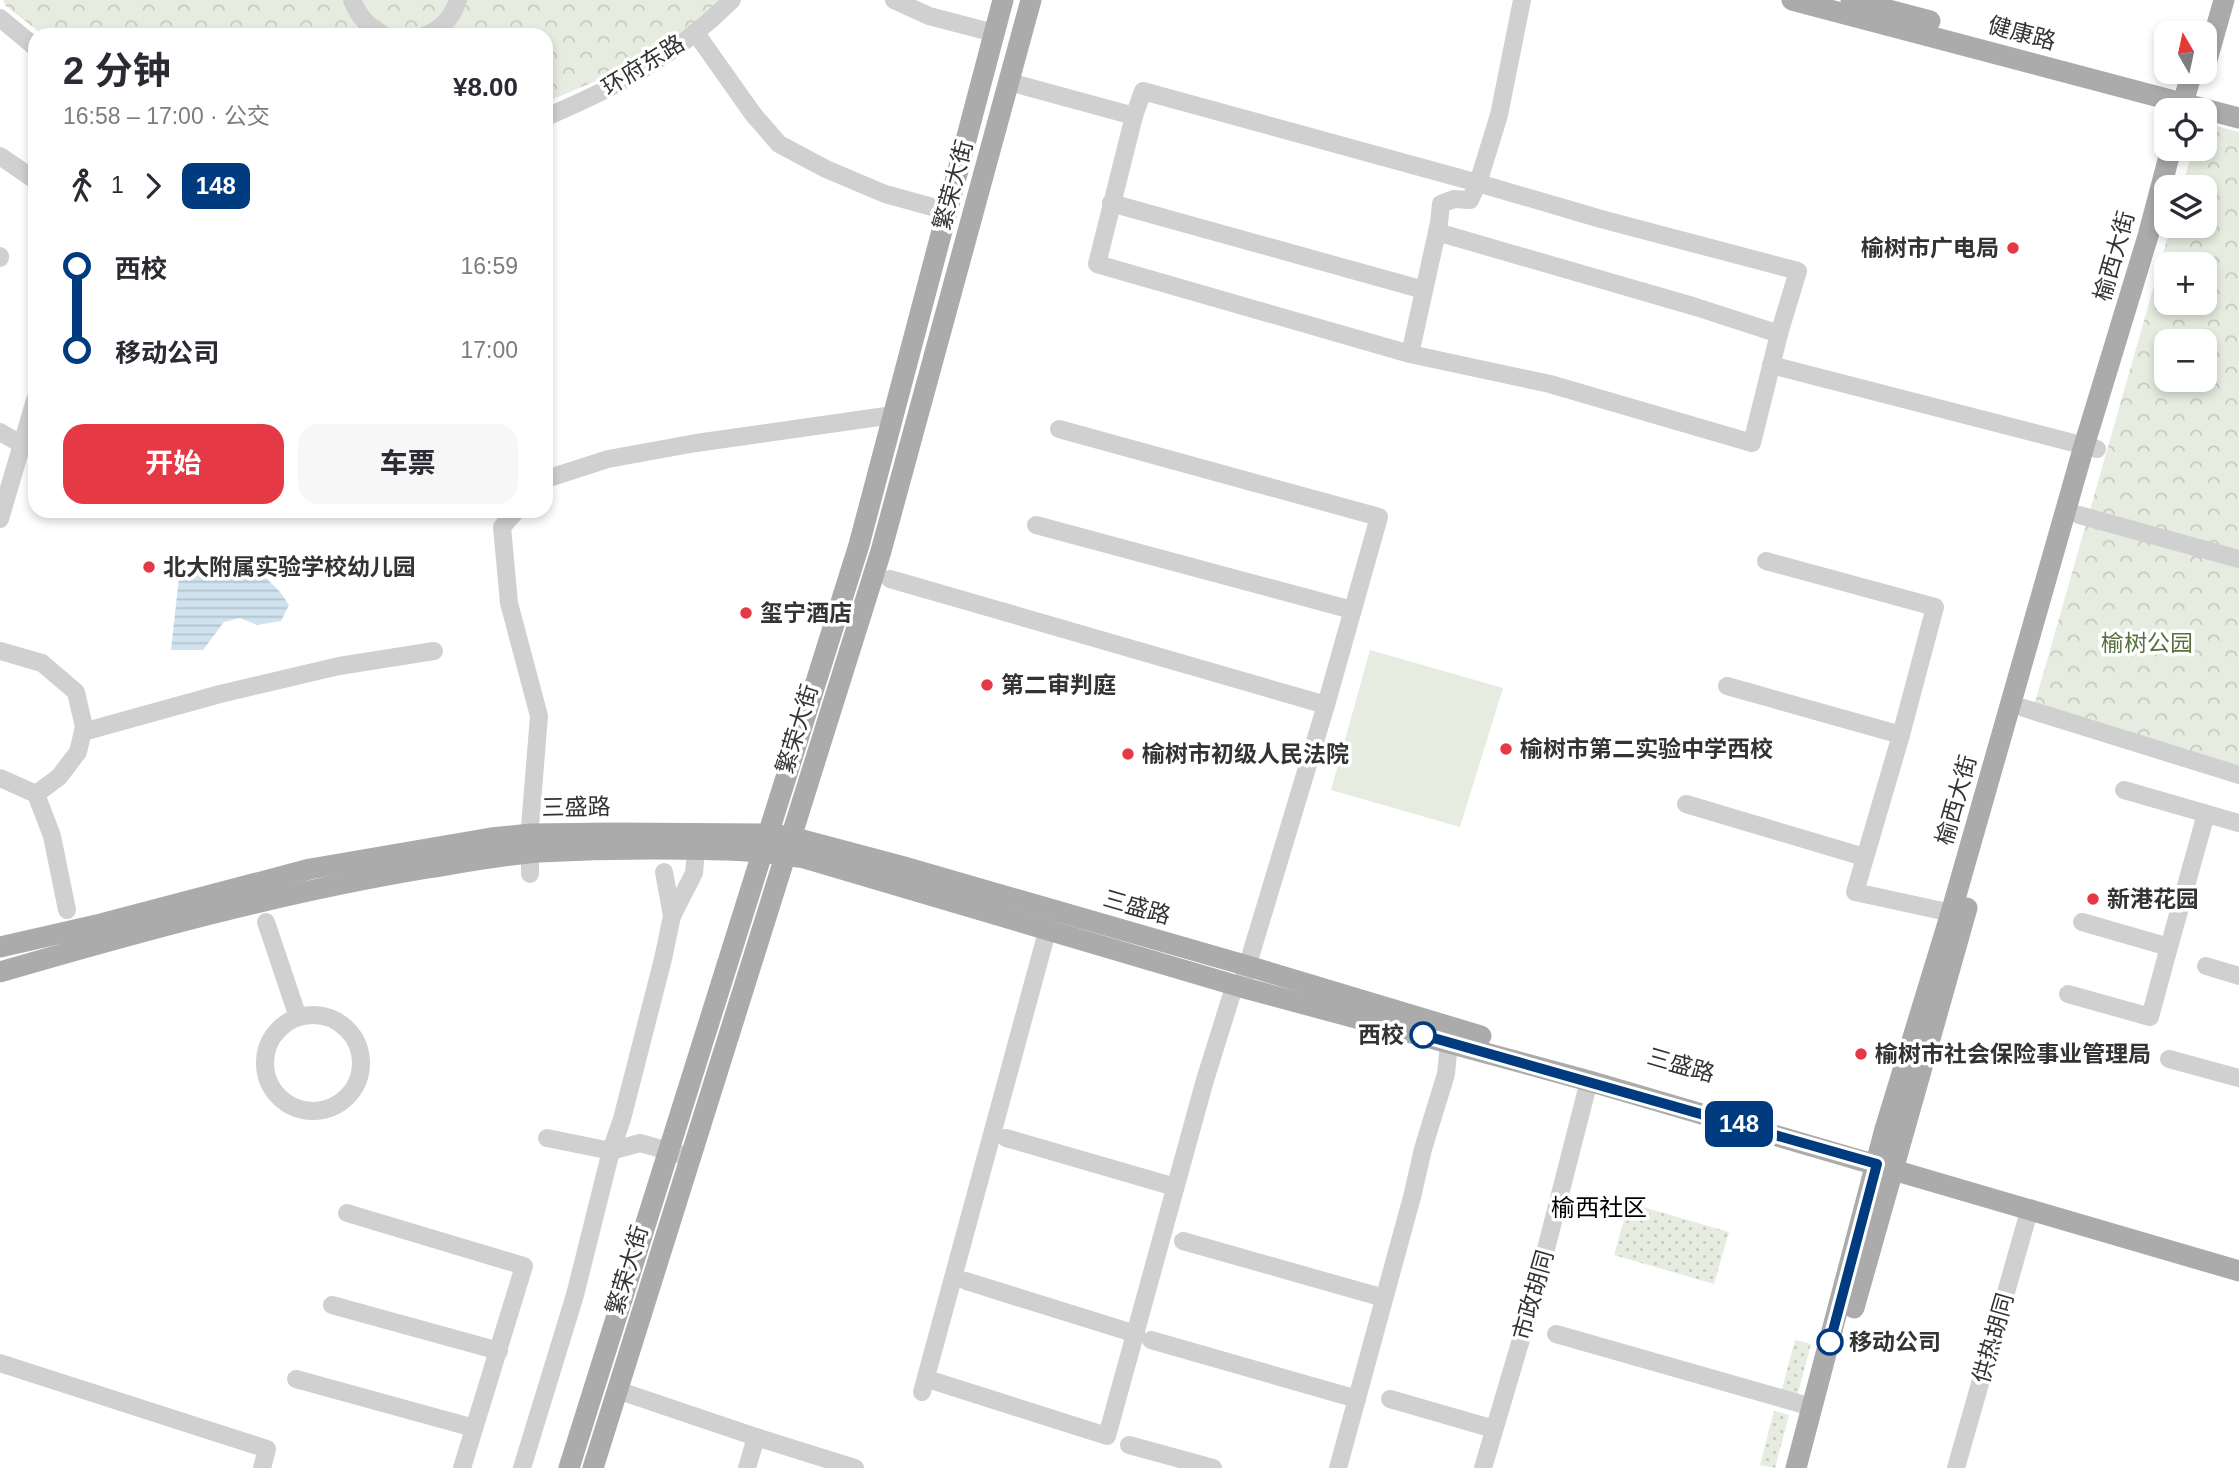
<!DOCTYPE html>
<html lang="zh">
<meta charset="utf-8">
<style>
body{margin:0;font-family:Arial,"Noto Sans SC",sans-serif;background:#f7f7f7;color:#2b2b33;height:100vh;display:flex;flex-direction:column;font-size:26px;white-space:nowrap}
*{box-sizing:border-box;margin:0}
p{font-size:23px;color:#7c7c81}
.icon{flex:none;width:38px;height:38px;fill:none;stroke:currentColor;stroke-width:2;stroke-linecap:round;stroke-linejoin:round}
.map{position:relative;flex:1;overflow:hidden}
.details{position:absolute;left:28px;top:28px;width:525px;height:490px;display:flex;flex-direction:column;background:#fff;border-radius:21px;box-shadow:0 4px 10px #0003}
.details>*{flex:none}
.badge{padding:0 14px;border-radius:10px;font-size:24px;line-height:46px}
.needle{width:46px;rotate:351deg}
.fabs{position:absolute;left:2154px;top:21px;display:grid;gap:14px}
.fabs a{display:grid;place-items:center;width:63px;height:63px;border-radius:14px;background:#fff;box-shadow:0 4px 10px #0003;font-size:35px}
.map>.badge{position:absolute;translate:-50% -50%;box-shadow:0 0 0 4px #fff}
.legs{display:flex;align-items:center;gap:10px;height:77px;padding:0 35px;font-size:23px}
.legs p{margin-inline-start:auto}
.overview{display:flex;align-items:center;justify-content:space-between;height:119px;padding:0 35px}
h1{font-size:38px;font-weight:700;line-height:52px}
.cta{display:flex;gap:14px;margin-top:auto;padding:14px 35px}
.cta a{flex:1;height:80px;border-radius:21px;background:#e63946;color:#fff;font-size:28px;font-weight:700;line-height:80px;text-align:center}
.cta a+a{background:#f7f7f7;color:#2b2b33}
ul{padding:0 35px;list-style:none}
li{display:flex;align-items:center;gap:24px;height:84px;font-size:26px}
li i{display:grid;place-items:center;width:10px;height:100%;margin:0 9px;background:currentColor}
li i::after{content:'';width:18px;height:18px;margin:-9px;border:5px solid;border-radius:50%;background:#fff}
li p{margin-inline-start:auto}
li:first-child i{background:linear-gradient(#0000 50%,currentColor 0)}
li:last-child i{background:linear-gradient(currentColor 50%,#0000 0)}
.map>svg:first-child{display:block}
</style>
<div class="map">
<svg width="2239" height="1468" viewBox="0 0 2239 1468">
<defs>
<pattern id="grass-dots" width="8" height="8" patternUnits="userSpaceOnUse" patternTransform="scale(1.75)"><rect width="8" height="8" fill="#e6ecdf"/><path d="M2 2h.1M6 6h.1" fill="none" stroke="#c6cbc0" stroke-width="1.8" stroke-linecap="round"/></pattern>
<pattern id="park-crowns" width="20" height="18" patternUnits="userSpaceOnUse" patternTransform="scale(1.75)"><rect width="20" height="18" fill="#e6ecdf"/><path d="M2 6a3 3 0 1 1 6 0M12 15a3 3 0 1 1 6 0" fill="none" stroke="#c6cbc0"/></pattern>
<pattern id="water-rules" width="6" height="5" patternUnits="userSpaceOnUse" patternTransform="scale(1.75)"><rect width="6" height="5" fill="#cfe2ee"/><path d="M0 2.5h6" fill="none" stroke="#b2c2cd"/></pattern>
</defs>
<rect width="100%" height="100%" fill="#fff"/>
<g fill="url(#grass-dots)">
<path d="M1629,1203L1729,1232L1714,1284L1614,1255Z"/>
<path d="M1795,1340L1811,1344L1797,1397L1781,1393Z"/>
<path d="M1774,1411L1789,1415L1775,1468L1760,1465Z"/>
</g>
<g fill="url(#park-crowns)" fill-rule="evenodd">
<path d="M3,0H731L695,32L653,48L596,81L546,102V35H43L6,6Z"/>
<path d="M2205,123L2239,132V766L2034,706L2171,226H2205V187H2182L2193,149H2205ZM2166,264H2205V303H2166ZM2166,341H2205V380H2166Z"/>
</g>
<path fill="#e6ecdf" d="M1370,650L1503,688L1460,827L1331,790Z"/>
<path fill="url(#water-rules)" d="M187,564L264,576L280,592L289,605L281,621L257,625L240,618L224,622L203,650H171L180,568Z"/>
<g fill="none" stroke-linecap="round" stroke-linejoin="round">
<g stroke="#d0d0d0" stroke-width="18">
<path d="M352,0C359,17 368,27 384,35"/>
<path d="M894,0L929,16L994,33"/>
<path d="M0,18L35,47"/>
<path d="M695,32L753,114L779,144L826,169L885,194L947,211"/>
<path d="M426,35C442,29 453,16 458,0"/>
<path d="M1009,82L1134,116L1097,264L1410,354L1550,384L1752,443L1779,334L1798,271L1601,219L1478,183L1499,115L1522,0"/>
<path d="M1134,116L1143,91L1478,183L1470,200L1454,199L1441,204L1439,223L1410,354"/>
<path d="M546,117C617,87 677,55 732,0"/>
<path d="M0,156L35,180"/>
<path d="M1111,203L1424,290"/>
<path d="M1437,232L1696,307L1779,334"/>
<path d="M0,256V258"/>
<path d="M1771,365L2097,449"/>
<path d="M1059,429L1379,517L1326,705L1241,987"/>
<path d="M0,432L21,444"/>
<path d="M546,479L608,459L696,443L893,415"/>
<path d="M516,511L502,527L509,603L539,716L530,827V874"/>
<path d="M2079,515L2239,559"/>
<path d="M0,519L35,400"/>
<path d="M1036,525L1352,610"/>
<path d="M1766,561L1935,607L1901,735L1855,892L1961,915"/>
<path d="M890,579L1326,705"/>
<path d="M0,651L42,663L76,692L84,727L78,752L59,777L36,794"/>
<path d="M1727,686L1901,735"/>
<path d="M2024,708L2239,775"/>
<path d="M83,732L220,694L339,666L434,651"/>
<path d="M0,778L36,794L52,836L67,910"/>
<path d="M2124,790L2239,823"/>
<path d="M1686,804L1864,857"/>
<path d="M672,916L694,873L696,850"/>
<path d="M266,922L298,1017"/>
<path d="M2082,922L2169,947L2206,814"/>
<path d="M2206,966L2239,976"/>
<path d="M2068,994L2150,1017L2169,947"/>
<circle cx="313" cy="1063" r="48"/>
<path d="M2169,1059L2239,1078"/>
<path d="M547,1138L611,1151L640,1143L690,1157"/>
<path d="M1006,1138L1175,1187"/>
<path d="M347,1213L524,1266L462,1468"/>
<path d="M1183,1241L1384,1298"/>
<path d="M966,1281L1136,1334"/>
<path d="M332,1305L499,1351"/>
<path d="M1556,1334L1812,1407"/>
<path d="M1151,1340L1357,1399"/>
<path d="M0,1363L267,1449L262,1468"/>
<path d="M296,1379L474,1428"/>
<path d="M937,1382L1107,1436L1205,1080L1235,984"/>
<path d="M617,1390L756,1437L855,1468"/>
<path d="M922,1392L1051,917"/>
<path d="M1390,1399L1494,1429"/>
<path d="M1129,1445L1213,1468"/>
<path d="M522,1468L575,1295L611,1151L622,1119L663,959L672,916L664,872"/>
<path d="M747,1468L756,1437"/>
<path d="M1338,1468L1412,1197L1423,1149L1446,1074L1449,1043"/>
<path d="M1483,1468L1535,1292L1589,1081"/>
<path d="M1956,1468L2030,1208"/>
</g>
<g stroke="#ababab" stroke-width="21">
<path d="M1792,0L2239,118"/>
<path d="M1851,0L1930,21"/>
<path d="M2205,67L2224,0"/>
<path d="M2181,110L2192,72"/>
<path d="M0,947L101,924L310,869L491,838L531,834L614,833L769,834L791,837L904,867L1248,966L1481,1036"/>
<path d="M0,972C141,931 283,892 428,868C465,862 502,855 539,852C576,850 613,849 650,849C702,849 753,849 804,858L1241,987L1589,1081L2239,1271"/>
<path d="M1854,1308L1967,908"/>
<path d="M569,1468L859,545L1003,0"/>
<path d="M593,1468L881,551L1031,0"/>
<path d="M1796,1468L1885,1129L1951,913L2084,446L2148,236L2171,149"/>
</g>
</g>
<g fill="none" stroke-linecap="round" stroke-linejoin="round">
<g stroke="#fff" stroke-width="16">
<path id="line-1" d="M1423,1035L1877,1164L1830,1342"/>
</g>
<use href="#line-1" stroke="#003b80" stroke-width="10"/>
</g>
<g fill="#e63946" stroke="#fff" stroke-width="2.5">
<circle cx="2013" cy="248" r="7"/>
<circle cx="149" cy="567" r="7"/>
<circle cx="746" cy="613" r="7"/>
<circle cx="987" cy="685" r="7"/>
<circle cx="1506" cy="749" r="7"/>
<circle cx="1128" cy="754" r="7"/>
<circle cx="2093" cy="899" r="7"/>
<circle cx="1861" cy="1054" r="7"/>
</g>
<g fill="#fff" stroke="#003b80" stroke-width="3.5">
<circle cx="1423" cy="1035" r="12"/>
<circle cx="1830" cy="1342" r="12"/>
</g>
<g text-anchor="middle" stroke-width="7" stroke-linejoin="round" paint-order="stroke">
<g font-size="23" fill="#333" stroke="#fff">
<text transform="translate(2022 33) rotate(15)" y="8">健康路</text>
<text transform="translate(643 65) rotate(-32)" y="8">环府东路</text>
<text transform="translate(953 185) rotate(-75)" y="8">繁荣大街</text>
<text transform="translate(2114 256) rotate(-74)" y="8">榆西大街</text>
<text transform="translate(797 729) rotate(-73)" y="8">繁荣大街</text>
<text transform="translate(1956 800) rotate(-74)" y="8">榆西大街</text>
<text transform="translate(576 807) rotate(-1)" y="8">三盛路</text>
<text transform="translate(1137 907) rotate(16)" y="8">三盛路</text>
<text transform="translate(1681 1065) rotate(16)" y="8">三盛路</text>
<text transform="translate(627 1270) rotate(-73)" y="8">繁荣大街</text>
<text transform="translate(1533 1295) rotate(-74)" y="8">市政胡同</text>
<text transform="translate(1993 1338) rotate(-74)" y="8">供热胡同</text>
</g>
<g font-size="23" font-weight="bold" fill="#333" stroke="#fff" text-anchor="start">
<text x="1999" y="256" text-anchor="end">榆树市广电局</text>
<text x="163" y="575">北大附属实验学校幼儿园</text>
<text x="760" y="621">玺宁酒店</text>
<text x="1001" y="693">第二审判庭</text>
<text x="1520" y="757">榆树市第二实验中学西校</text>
<text x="1142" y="762">榆树市初级人民法院</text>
<text x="2107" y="907">新港花园</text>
<text x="1875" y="1062">榆树市社会保险事业管理局</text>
</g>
<g font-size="23" fill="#56703f" stroke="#fff">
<text x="2147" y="651">榆树公园</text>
</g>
<g font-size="23" font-weight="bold" fill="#333" stroke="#fff" text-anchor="end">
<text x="1404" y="1043">西校</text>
<text x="1849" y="1350" text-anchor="start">移动公司</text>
</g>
<g font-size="24" fill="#000" stroke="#fff">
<text x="1599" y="1216">榆西社区</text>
</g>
</g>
</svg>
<div class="fabs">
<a><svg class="needle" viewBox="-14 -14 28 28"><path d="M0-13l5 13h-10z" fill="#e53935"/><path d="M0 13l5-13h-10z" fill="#7c7c81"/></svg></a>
<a><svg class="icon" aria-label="locate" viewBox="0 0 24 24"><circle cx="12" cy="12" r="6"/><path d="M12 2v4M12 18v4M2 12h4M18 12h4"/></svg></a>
<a><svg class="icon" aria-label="layers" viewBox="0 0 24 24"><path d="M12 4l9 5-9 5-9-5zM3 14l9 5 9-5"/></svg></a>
<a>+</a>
<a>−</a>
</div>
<b class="badge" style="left:1739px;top:1124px;background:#003b80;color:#fff">148</b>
<section class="details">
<div class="overview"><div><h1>2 分钟</h1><p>16:58 – 17:00 · 公交</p></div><b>¥8.00</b></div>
<div class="legs"><svg class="icon" aria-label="walk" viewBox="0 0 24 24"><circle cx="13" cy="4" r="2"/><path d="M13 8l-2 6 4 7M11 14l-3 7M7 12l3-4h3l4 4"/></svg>1<svg class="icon" aria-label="forward" viewBox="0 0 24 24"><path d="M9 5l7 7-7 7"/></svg><b class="badge" style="background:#003b80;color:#fff">148</b></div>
<ul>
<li><i style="color:#003b80"></i><b>西校</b><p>16:59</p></li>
<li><i style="color:#003b80"></i><b>移动公司</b><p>17:00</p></li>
</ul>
<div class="cta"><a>开始</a><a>车票</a></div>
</section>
</div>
